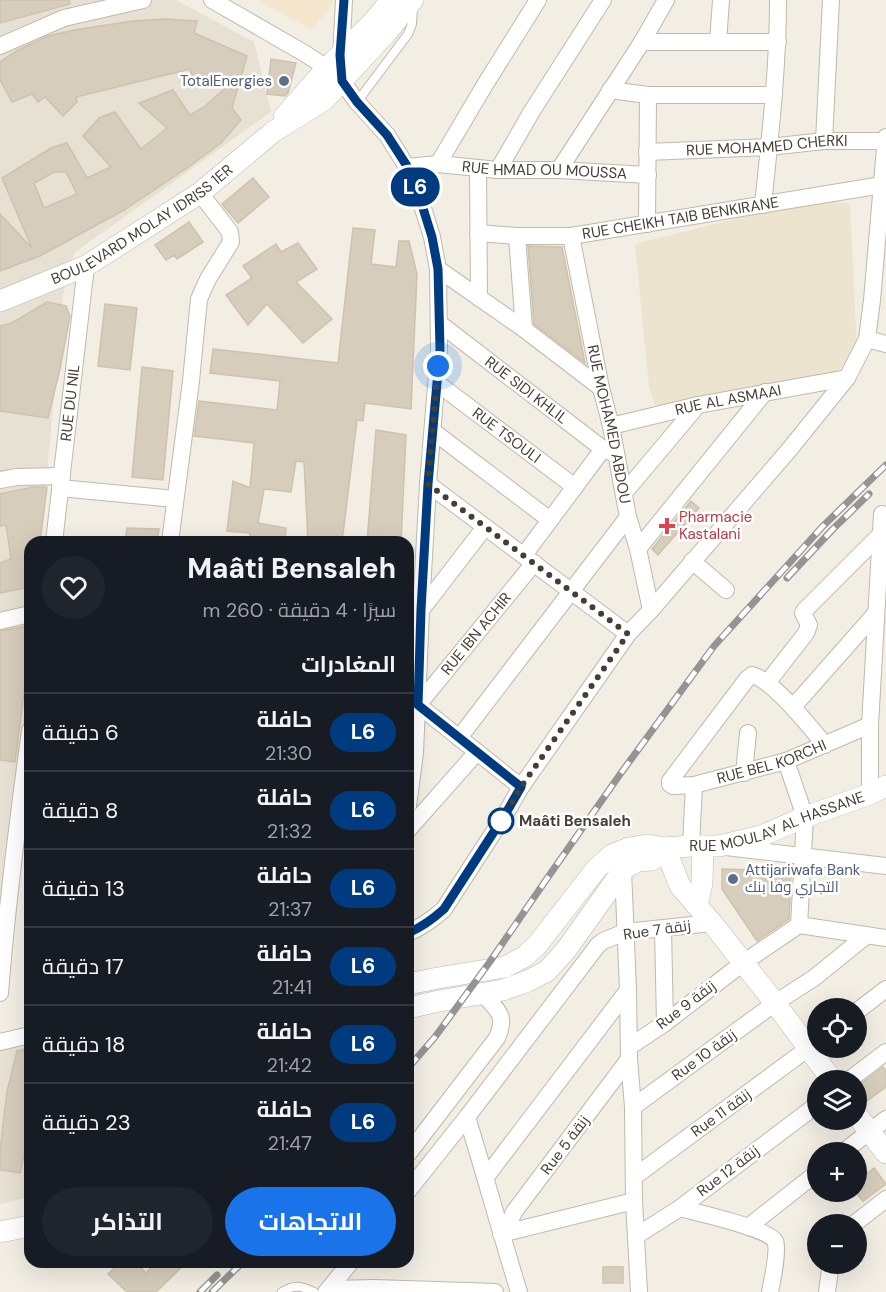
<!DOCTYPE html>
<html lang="ar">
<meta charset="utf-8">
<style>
body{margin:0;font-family:"DM Sans",Cairo,sans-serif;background:#20242c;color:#f1f3f6;direction:rtl;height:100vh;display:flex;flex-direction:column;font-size:22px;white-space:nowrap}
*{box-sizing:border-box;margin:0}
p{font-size:20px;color:#9ea1a6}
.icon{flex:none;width:33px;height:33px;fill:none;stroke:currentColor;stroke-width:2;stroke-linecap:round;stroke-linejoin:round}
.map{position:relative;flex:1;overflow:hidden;direction:ltr}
.sheet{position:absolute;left:24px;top:536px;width:390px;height:732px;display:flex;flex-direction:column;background:#171b24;border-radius:18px;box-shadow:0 6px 24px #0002;direction:rtl}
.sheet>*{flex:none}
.badge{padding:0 12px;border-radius:20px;font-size:21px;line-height:39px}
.tools{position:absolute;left:807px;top:998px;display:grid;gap:12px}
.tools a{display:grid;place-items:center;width:60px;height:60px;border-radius:50%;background:#171b24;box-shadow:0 6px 24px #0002;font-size:30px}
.you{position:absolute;width:30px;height:30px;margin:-15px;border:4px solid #fff;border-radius:50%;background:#1a73e8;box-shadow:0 0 0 9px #1a73e833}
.map>.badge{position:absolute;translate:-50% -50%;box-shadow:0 0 0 3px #fff}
h2{padding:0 18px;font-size:22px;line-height:54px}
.round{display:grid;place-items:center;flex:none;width:63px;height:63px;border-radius:32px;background:#20242c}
.summary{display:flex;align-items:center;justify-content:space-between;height:102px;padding:0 18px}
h1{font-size:28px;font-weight:700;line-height:45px}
.action{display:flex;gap:12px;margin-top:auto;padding:12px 18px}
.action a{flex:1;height:69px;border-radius:36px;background:#1a73e8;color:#fff;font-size:24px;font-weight:700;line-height:69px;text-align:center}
.action a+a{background:#20242c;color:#f1f3f6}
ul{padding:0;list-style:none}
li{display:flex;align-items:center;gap:18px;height:78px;padding:0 18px;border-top:2px solid #363941}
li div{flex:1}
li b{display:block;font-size:22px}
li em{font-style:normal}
li .badge{min-width:66px;font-weight:700;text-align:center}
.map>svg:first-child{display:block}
</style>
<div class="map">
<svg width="886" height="1292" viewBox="0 0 886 1292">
<rect width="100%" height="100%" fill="#f2eee4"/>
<g fill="#e6e1d2">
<path d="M0,0H176L254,42L271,112L74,253L63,295L41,541L30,542V664L0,1001Z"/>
<path d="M30,1035V1197L0,1204V1042Z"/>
</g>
<path fill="#f5e6ce" d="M256,0H333V5L311,29Z"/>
<path fill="#ece4ce" d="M819,198L850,204L857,350L834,375L655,406L649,387L635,244Z"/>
<g fill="#d7cdbc" stroke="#cfc2ad" stroke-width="1.5" fill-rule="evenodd">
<path d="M0,0H69L70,4L0,23Z"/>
<path d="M164,19L197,21L194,33L247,56L232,108L241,120L221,143L190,166L124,210L40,256L0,271V214L32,248L2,178L51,148L67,143L87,178L111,167L83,136L99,118L115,112L141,149L167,128L139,103L173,90L190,115L204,107L231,83L192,76L190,69L76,97L77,102L63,116L45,97L38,102L32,94L12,102L0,80V62L18,50L48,36L74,30L133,21ZM54,172H66L77,194L44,208L34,183Z"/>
<path d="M271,59L296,63L288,93L285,96L267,94Z"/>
<path d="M253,178L269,197L238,223L222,204Z"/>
<path d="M189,222L203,242L177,259L174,255L166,260L155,245Z"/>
<path d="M353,228L375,230L371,264L396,267L399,241H409L417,274L411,409L365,403L363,421L357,420L342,542H308L304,462L296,461L291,492L264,489L258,523L286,528L285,542H249L250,533L227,531L233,481L250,488L254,443L194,436L199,401L277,410L280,381L210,373L213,349L338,363Z"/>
<path d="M298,243L317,269L296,282L332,319L303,343L267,304L248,325L226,295L252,278L243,266L276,244L281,252Z"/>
<path d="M528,246L562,247L585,363L534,324Z"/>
<path d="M47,302L66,306L70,316L60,369L48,418L0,411V326L12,323Z"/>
<path d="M105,304L137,308L130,370L98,366Z"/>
<path d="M142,367L173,371L163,480L132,477Z"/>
<path d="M376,430L406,435L401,542H367Z"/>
<path d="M33,487H47L40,542H30V587L0,593V563L11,559L6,525L0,526V494Z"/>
<path d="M691,501L699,508L658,555L652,549Z"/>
<path d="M127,528L159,529L157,542H125Z"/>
<path d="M27,626L30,630V647L15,762L0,760V631Z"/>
<path d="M722,869L791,871L789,919L757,941L722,889Z"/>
<path d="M30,1048V1130L20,1173L0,1170V1150L7,1092L17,1051Z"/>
<path d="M883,1067L886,1071V1087L867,1101L857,1087Z"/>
<path d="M874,1168L886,1184L863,1201L856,1193V1182Z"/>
<path d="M120,1262H135L146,1273L157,1262H187L156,1292H127L108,1274Z"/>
<rect x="603" y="1267" width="20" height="16"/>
</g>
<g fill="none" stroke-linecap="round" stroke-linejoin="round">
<g stroke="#c1b9aa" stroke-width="10">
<g id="service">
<path d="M357,102L408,34L412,24L413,6"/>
<path d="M282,1292C295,1284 301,1286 314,1292"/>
</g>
</g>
<g stroke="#c1b9aa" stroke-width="18">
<g id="minor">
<path d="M212,0L304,53L327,68L342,81L357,102L387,135L407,167L422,205L432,237L438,269L439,349L428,484L421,610L415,753L408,806"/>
<path d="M642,42H778"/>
<path d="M718,42L721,0"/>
<path d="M0,46L64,18L143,0"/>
<path d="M341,59L344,0"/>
<path d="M610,90L648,95H774"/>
<path d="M824,141L831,0"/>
<path id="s1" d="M647,152L769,147L824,141H886"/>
<path d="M438,164L486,83L538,0"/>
<path id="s2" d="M407,167L438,164L498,170H559L648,175"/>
<path d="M478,168L479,298"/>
<path d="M498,170L532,111L603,0"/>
<path d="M559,170L642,42L666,0"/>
<path d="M763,205C770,137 778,69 778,0"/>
<path d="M647,224L648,95"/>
<path id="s3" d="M478,233L517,236H571L882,185"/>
<path d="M517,236L524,329"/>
<path id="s4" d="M571,236L601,388L611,426L628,517L638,549L651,610"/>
<path d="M438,269L524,329L601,388"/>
<path id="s5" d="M439,323L603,449L616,454"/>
<path d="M867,339L886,344"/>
<path id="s6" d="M437,383L575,487"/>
<path id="s7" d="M611,426L698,405L847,378"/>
<path d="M434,432L550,520"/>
<path d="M0,480L17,477L62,476"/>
<path d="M428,484L628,634"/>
<path d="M60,488L175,499"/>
<path d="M624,493L698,405"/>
<path id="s8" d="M54,542L86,266"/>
<path d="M170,542L191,381L199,299L208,279L231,242L230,232L200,193"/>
<path d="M638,549L765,392"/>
<path d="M524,555L603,449"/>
<path d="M692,561L726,590"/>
<path d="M421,610L485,527"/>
<path d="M0,621L30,614"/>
<path d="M767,683L806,633L809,625L803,613L805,610L881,534H885"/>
<path id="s9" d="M418,705L534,563"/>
<path d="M418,705L521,787"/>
<path d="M793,707L876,613"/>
<path d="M459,738L628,517"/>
<path id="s10" d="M825,745C811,728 773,680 752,675L747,679L670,781V784L673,786L694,785L786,761L870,725"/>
<path d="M786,761L805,817L799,925"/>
<path d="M744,773L748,733"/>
<path d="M870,794V725L882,514"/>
<path d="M408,830L477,752"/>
<path d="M691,846L694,785"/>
<path d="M726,847L886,866"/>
<path d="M623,870L628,990L629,1059L633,1107L634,1201L639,1292"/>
<path d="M799,925L886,938"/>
<path d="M663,929L665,1023"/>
<path d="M408,933C422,927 433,919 444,909L506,813L521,787L628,634L651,610L789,450L847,378L867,339L872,300L886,137"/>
<path d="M0,993C7,905 18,818 30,731"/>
<path d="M856,1012L886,989"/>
<path d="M0,1042L30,1035"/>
<path d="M629,1047L665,1023L743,963L799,925"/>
<path d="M849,1080L886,1052"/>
<path d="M633,1107L775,1003L814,978L867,935"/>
<path d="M467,1117C485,1175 501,1234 519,1292"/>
<path d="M843,1152L886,1119"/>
<path d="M408,1154L497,1038C507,1015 498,1011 483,994"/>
<path d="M486,1177L628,990"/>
<path d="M634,1177L818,1041"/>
<path d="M408,1191L467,1117L598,945L603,941L625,932L712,923"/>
<path d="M680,1208C696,1212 769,1229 775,1241C779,1249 772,1282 770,1292"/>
<path d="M854,1224L886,1199"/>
<path d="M748,1227L818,1172"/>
<path d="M506,1233L510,1221L514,1212L629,1059"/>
<path d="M501,1234L634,1201"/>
<path d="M636,1236L680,1208L818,1104"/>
<path d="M329,1289L375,1288L495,1292"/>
<path d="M326,1292L351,1262"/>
<path d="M827,1292L831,1263"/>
</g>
</g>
<g stroke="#c1b9aa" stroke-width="22">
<g id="tertiary">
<path d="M284,117L327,68L374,21L391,0"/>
<path id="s11" d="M0,301L86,266L200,193L273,132L324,100L387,32L413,0"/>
<path d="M665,848L680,886L712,923L775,1003L832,1080"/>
<path d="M697,906L702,883L703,846"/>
<path id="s12" d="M408,984L438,978L505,967L524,957L537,945L597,868L612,855L629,848L648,845L665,848L691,846H719L761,836L805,817L870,794L886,786"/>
<path d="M408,1008L439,1001L503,990L528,981L547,971L566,950L623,870L630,865L638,861L652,860L665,848"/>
<path d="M856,1114L886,1153"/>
<path d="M0,1232L30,1226"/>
</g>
</g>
<use href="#service" stroke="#fff" stroke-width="8"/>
<use href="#minor" stroke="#fff" stroke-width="16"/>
<use href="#tertiary" stroke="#fff" stroke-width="21"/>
<g stroke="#949494" stroke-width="7">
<g id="rail">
<path d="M787,578L833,529L869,494"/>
<path d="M408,1068L435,1037L489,963L546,880L621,773L714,646L823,526L886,465"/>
<path d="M200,1292L217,1275"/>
<path d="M212,1292L243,1262"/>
</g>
</g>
<use href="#rail" stroke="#fff" stroke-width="4.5" stroke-dasharray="14" stroke-linecap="butt"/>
</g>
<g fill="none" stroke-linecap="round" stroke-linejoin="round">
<g stroke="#fff" stroke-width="14">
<path id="line" d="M344,0L340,55L342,81L357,102L387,135L407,166L422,205L432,237L438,269L440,349L428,484L421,610L418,705L521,787L506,813L444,909C433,919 422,927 408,933"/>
</g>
<use href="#line" stroke="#003b80" stroke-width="9"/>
<path stroke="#443e34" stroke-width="6" stroke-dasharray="0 10.8" d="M438,366L428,484L628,634L521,787L501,821"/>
</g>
<g fill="#5c6f8a" stroke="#fff" stroke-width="2">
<circle cx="284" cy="81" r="6"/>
<circle cx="733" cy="879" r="6"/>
</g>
<path fill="#e0444e" stroke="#fff" stroke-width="2" d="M664 517h6v6h6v6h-6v6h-6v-6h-6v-6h6z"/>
<circle fill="#fff" stroke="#003b80" stroke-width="3" cx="501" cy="821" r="12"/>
<g text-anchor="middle" stroke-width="5" stroke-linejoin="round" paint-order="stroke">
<g font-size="15" fill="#4e5e75" stroke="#fff" text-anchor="end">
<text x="272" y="86">TotalEnergies</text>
<text x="745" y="875" text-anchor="start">Attijariwafa Bank<tspan x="745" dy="17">التجاري وفا بنك</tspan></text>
</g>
<g font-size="15" fill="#443e34" stroke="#fff">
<text dy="5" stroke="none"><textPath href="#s1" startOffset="120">RUE MOHAMED CHERKI</textPath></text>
<text dy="5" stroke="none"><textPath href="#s2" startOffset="138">RUE HMAD OU MOUSSA</textPath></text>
<text dy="5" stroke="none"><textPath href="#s3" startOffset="204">RUE CHEIKH TAIB BENKIRANE</textPath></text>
<text dy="5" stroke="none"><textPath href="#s11" startOffset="162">BOULEVARD MOLAY IDRISS 1ER</textPath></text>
<text dy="5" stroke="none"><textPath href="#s5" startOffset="110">RUE SIDI KHLIL</textPath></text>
<text dy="5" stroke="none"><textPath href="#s7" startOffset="120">RUE AL ASMAAI</textPath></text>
<text dy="5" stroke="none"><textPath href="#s8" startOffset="140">RUE DU NIL</textPath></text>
<text dy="5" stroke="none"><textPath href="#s4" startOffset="192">RUE MOHAMED ABDOU</textPath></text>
<text dy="5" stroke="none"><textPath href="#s6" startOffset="87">RUE TSOULI</textPath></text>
<text dy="5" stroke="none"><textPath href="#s9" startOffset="92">RUE IBN ACHIR</textPath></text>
<text dy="5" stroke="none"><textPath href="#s10" startOffset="345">RUE BEL KORCHI</textPath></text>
<text dy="5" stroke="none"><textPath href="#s12" startOffset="426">RUE MOULAY AL HASSANE</textPath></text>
<text transform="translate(657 930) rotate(-8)" y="5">Rue 7 زنقة</text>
<text transform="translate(686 1005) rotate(-37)" y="5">Rue 9 زنقة</text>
<text transform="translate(704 1055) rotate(-36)" y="5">Rue 10 زنقة</text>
<text transform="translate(721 1113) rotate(-36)" y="5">Rue 11 زنقة</text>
<text transform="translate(565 1145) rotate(-53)" y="5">Rue 5 زنقة</text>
<text transform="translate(728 1171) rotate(-37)" y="5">Rue 12 زنقة</text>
</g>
<g font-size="15" fill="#be3a42" stroke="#fff" text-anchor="start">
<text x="679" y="522">Pharmacie<tspan x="679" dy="17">Kastalani</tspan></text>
</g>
<g font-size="15" font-weight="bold" fill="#443e34" stroke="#fff" text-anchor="start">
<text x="519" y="826">Maâti Bensaleh</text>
</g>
</g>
</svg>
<div class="tools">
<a><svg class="icon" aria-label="locate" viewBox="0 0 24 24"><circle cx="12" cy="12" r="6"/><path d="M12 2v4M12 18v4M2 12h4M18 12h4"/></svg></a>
<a><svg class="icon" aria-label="layers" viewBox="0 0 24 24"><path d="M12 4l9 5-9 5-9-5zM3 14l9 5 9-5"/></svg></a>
<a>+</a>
<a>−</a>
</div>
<div class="you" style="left:438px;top:366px"></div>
<b class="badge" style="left:415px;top:187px;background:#003b80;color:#fff">L6</b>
<section class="sheet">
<div class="summary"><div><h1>Maâti Bensaleh</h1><p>سيرًا · 4 دقيقة · 260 m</p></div><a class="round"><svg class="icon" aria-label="heart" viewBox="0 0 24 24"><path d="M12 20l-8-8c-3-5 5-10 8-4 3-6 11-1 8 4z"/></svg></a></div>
<h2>المغادرات</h2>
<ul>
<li><span class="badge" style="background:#003b80;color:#fff">L6</span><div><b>حافلة</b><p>21:30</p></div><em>6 دقيقة</em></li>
<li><span class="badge" style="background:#003b80;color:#fff">L6</span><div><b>حافلة</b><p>21:32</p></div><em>8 دقيقة</em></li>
<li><span class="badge" style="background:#003b80;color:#fff">L6</span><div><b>حافلة</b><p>21:37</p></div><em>13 دقيقة</em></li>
<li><span class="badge" style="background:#003b80;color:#fff">L6</span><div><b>حافلة</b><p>21:41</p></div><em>17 دقيقة</em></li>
<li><span class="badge" style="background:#003b80;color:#fff">L6</span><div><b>حافلة</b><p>21:42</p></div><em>18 دقيقة</em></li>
<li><span class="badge" style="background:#003b80;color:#fff">L6</span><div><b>حافلة</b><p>21:47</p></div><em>23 دقيقة</em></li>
</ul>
<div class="action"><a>الاتجاهات</a><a>التذاكر</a></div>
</section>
</div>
